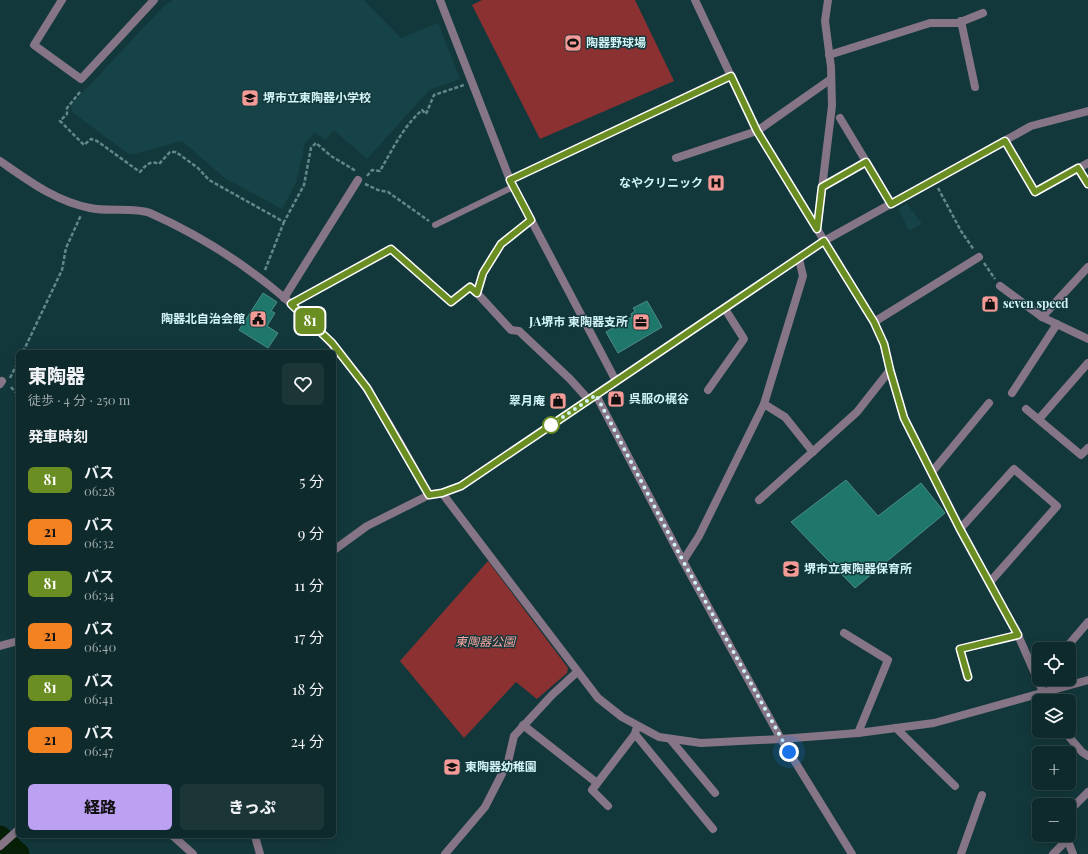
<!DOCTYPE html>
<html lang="ja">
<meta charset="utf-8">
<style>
body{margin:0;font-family:"Playfair Display","Noto Sans JP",serif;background:#1c3638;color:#f1f3f6;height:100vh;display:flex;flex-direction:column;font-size:15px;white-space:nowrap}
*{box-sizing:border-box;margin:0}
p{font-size:13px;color:#9ba7a9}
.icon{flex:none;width:22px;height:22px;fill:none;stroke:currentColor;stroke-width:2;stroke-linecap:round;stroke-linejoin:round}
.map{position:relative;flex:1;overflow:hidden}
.sheet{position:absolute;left:16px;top:350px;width:320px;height:488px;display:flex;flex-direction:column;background:#0e2a2c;border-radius:6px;box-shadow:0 2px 10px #0003,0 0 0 1px #2e4648}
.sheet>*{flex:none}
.badge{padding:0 8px;border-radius:6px;font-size:14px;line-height:26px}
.tools{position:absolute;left:1032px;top:642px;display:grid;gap:8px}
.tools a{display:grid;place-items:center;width:44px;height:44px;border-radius:6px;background:#0e2a2c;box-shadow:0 2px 10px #0003,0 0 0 1px #2e4648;font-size:20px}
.you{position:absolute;width:20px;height:20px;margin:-10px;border:3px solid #fff;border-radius:50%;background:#1a73e8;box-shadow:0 0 0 6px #1a73e833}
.map>.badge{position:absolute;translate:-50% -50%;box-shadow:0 0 0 2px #fff}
h2{padding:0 12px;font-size:15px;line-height:36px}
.round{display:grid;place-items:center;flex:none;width:42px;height:42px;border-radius:6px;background:#1c3638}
.headline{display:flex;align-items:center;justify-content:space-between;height:68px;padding:0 12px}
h1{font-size:19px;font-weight:800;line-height:30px}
.button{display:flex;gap:8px;margin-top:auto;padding:8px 12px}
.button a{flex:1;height:46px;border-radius:6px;background:#bca0f2;color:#111;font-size:16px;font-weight:800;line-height:46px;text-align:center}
.button a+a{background:#1c3638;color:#f1f3f6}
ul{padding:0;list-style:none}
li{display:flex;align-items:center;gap:12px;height:52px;padding:0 12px}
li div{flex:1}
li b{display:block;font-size:15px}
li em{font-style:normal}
li .badge{min-width:44px;font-weight:700;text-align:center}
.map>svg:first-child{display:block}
</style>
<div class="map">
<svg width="1088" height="854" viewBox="0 0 1088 854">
<rect width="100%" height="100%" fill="#13383b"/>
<g fill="#164347">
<path d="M173,0H364L401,38L438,23L460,79L429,90L367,159L334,130L325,140L315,132L305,143L296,183L282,209L226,179L182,141L130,155L72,112L71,105L163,7Z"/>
<path d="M907,204L922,224L909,231L898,209Z"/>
</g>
<g fill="#8c3132">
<path d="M482,0H635L674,81L540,139L472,5Z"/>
<path d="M488,561L568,668L567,673L537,699L516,682L464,738L400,661Z"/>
</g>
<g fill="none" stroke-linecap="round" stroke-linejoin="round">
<path stroke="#071f07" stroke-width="23" d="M0,837L18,854"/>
</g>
<g fill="#1f766b" stroke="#4b8e84">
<path d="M263,293L277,302L271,311L275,313L267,326L278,333L268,348L239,330Z"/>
<path d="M647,301L662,327L618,353L606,332L632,317L631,314L635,311L633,308Z"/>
<path d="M846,480L878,516L921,483L945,513L855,588L791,522Z"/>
</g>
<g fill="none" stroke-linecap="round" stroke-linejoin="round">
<g stroke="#628689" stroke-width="2.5" stroke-dasharray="4 2" stroke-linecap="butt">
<path d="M80,92L67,108V114L60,121L84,145L91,139L97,141L140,172C146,165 150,160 159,164L170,152H176L198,168L209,180L284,222L304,185L311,148L316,143L331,156L356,171"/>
<path d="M367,176L372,170L380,171C392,150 403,127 422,110L426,114L434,95L464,85"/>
<path d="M365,184L378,190L388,192L429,221"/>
<path d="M938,188L961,231L974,250"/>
<path d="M984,263L995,279"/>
<path d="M265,270L284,222"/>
<path d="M23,352L62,270L66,248L81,215"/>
<path d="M10,378L18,362"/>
<path d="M11,387L18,395"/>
</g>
<g stroke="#857586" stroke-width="6">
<path d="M435,225L513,187"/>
<path d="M291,304L391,249L451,302L470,287L477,293"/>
</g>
<g stroke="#857586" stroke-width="8">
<path d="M62,0L34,45L81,79L154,0"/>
<path d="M440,0L510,180L616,381"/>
<path d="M695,0L757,131L874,322L884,344L890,370L904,418L960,529L1018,635L1047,701"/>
<path d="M961,21L975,87"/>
<path d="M829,55L930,23H958L983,13"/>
<path d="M840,118L891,203"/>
<path d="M1005,141L1035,192L1088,163"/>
<path d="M676,158L757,131L831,79"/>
<path d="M0,161C29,181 55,201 90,208C107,212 136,207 150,213C235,251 314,312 366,388C390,422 409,459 429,495"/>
<path d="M1078,168L1088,184"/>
<path d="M510,180L731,75"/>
<path d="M822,187L866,162"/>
<path d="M531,220L501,244L483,273L477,293L511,330L519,331L570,379L588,399"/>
<path d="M817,229L832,106L831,67L825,21L828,0"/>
<path d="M1000,286L1042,317L1088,339"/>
<path d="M284,298L358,180"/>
<path d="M1042,317L1088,267"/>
<path d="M874,322L979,257"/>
<path d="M0,384L2,381"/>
<path d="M708,390L744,339L725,309"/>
<path d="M1012,393L1057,324"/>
<path d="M596,395L683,561L781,739L852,854"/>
<path d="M764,404L785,417L813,452"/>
<path d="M1026,409L1081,455L1088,448"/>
<path d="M1039,419L1088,363"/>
<path d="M932,472L989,403"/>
<path d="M442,493L598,698L622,717L659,737L701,743L781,739L858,733L934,723L1088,680"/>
<path d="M759,500L857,412L890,370"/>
<path d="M960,529L1014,469L1057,506L990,582"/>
<path d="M334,550L367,526L429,495L442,493L461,486L824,241L1031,126L1088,111"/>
<path d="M683,561L699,536L764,404L803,276L799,259"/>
<path d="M844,633L888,660L858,733"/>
<path d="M0,646L18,641"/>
<path d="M1065,649L1088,622"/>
<path d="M967,677L960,649L1018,635"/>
<path d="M523,725L597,783"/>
<path d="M896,728L955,786"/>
<path d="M1064,731L1082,752L1088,756"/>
<path d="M635,734L713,829"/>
<path d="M670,739L715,793"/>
<path d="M608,806L592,790L635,734L636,730"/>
<path d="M1069,811L1088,792"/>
<path d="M173,836L193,854"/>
<path d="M255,836L260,854"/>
<path d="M1066,836L1073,854"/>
<path d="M0,846L18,830"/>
<path d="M445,854L485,807L508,762L514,736L552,695L577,672"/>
<path d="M961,854L982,795"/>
<path d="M1053,854L1068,839"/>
</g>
</g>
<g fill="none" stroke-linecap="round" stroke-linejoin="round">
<g stroke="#fff" stroke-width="9">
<path id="line" d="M968,677L960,649L1018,635L960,529L904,418L890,370L884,344L874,322L824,241L461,486L442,493L429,495L367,388L332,343L291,304L391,249L451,302L470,287L477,293L483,273L501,244L531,220L510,180L731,76L757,131L817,229L822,187L866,162L891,204L1005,141L1035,192L1078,168L1088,184"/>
</g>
<use href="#line" stroke="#6b8e23" stroke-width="6"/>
<path stroke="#d2f4f7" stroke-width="4" stroke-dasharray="0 7.2" d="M551,425L596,395L683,561L789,752"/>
</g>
<defs>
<g id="stadium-square" transform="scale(0.9)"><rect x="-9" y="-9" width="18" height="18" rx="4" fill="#f59b97" stroke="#13383b"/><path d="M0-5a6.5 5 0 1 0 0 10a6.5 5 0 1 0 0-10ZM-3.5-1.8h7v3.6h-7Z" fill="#111"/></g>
<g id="school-square" transform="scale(0.9)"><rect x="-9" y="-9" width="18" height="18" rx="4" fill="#f59b97" stroke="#13383b"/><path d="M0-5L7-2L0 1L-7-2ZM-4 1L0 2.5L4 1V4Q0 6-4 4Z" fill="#111"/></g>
<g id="hospital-square" transform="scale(0.9)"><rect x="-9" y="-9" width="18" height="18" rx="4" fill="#f59b97" stroke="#13383b"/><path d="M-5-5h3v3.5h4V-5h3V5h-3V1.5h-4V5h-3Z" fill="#111"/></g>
<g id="shop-square" transform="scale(0.9)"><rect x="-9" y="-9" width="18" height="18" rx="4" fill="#f59b97" stroke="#13383b"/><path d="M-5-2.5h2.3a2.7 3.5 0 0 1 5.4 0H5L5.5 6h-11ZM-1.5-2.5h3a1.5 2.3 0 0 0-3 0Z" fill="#111"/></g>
<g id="civic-square" transform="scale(0.9)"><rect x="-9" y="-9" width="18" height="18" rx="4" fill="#f59b97" stroke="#13383b"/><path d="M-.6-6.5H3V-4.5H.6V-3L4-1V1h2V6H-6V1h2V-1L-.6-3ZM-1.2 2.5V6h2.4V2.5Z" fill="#111"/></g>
<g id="office-square" transform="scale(0.9)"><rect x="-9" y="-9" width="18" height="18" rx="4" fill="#f59b97" stroke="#13383b"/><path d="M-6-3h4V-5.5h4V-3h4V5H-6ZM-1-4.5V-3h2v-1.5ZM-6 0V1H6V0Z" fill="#111"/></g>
</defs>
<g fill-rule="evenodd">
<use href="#stadium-square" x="573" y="43"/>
<use href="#school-square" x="250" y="98"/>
<use href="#hospital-square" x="716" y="183"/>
<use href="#shop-square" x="990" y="304"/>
<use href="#civic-square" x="258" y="319"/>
<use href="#office-square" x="641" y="322"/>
<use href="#shop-square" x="616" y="399"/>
<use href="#shop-square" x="558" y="401"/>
<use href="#school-square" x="791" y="569"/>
<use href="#school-square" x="452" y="767"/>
</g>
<circle fill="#fff" stroke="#6b8e23" stroke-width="2" cx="551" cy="425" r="8"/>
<g text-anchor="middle" stroke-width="3" stroke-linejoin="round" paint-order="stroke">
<g font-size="12" font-weight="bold" fill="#d2f4f7" stroke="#13383b" text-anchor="start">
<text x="586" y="47">陶器野球場</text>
<text x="263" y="102">堺市立東陶器小学校</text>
<text x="703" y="187" text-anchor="end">なやクリニック</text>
<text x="1003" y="308">seven speed</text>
<text x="245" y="323" text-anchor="end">陶器北自治会館</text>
<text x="628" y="326" text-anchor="end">JA堺市 東陶器支所</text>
<text x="629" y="403">呉服の梶谷</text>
<text x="545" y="405" text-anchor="end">翠月庵</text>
<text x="804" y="573">堺市立東陶器保育所</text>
<text x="465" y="771">東陶器幼稚園</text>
</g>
<g font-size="12" font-style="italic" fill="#f8a5a0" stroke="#13383b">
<text x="485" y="646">東陶器公園</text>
</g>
</g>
</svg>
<div class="tools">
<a><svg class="icon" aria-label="locate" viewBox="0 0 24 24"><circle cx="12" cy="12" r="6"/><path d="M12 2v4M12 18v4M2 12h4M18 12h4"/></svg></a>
<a><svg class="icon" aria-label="layers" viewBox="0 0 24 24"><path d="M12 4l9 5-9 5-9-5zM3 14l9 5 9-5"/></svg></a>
<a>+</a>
<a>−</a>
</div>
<div class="you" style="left:789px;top:752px"></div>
<b class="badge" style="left:310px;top:321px;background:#6b8e23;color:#fff">81</b>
<section class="sheet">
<div class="headline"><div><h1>東陶器</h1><p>徒歩 · 4 分 · 250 m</p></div><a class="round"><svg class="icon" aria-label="heart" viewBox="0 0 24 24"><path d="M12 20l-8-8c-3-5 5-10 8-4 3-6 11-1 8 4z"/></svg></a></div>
<h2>発車時刻</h2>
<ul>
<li><span class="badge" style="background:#6b8e23;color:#fff">81</span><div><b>バス</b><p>06:28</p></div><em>5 分</em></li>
<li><span class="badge" style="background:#f58220;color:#111">21</span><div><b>バス</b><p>06:32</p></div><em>9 分</em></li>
<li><span class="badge" style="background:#6b8e23;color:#fff">81</span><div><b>バス</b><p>06:34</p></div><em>11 分</em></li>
<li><span class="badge" style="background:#f58220;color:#111">21</span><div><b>バス</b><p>06:40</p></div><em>17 分</em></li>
<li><span class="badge" style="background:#6b8e23;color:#fff">81</span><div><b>バス</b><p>06:41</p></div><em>18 分</em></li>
<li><span class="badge" style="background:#f58220;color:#111">21</span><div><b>バス</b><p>06:47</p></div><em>24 分</em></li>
</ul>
<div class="button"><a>経路</a><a>きっぷ</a></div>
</section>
</div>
